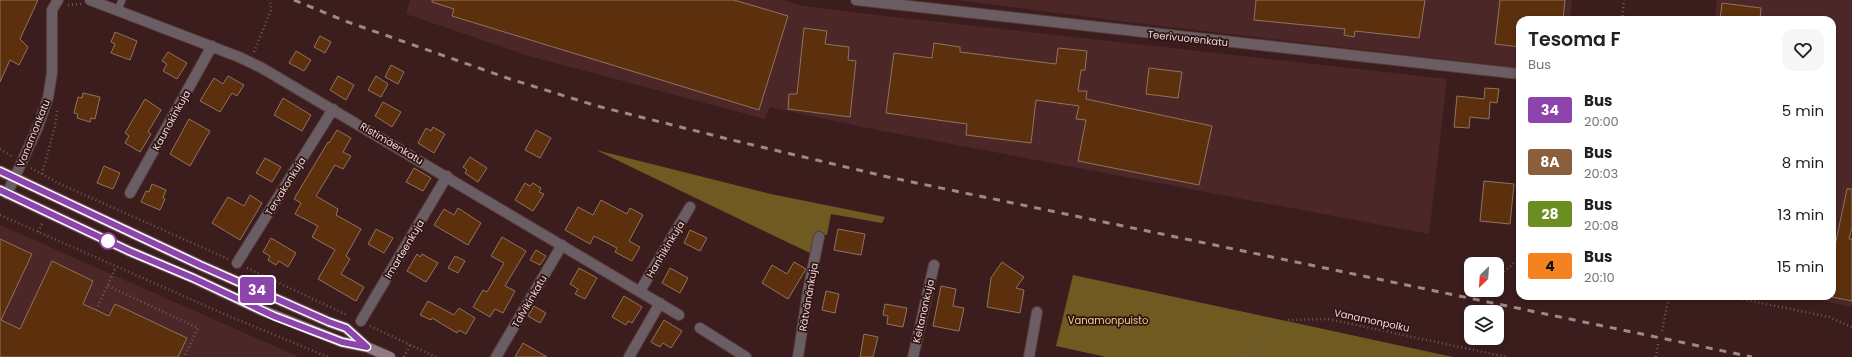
<!DOCTYPE html>
<meta charset="utf-8">
<style>
body{margin:0;font-family:Poppins,sans-serif;background:#f6f6f6;color:#202124;height:100vh;display:flex;flex-direction:column;font-size:15px;white-space:nowrap}
*{box-sizing:border-box;margin:0}
p{font-size:13px;color:#757577}
.icon{flex:none;width:22px;height:22px;fill:none;stroke:currentColor;stroke-width:2;stroke-linecap:round;stroke-linejoin:round}
.map{position:relative;flex:1;overflow:hidden}
.sheet{position:absolute;left:1516px;top:16px;width:320px;height:284px;display:flex;flex-direction:column;background:#fff;border-radius:12px;box-shadow:0 2px 6px #0003}
.sheet>*{flex:none}
.badge{padding:0 8px;border-radius:3px;font-size:14px;line-height:26px}
.needle{width:26px;rotate:205deg}
.buttons{position:absolute;left:1464px;top:257px;display:grid;gap:8px}
.buttons a{display:grid;place-items:center;width:40px;height:40px;border-radius:8px;background:#fff;box-shadow:0 2px 6px #0003;font-size:20px}
.map>.badge{position:absolute;translate:-50% -50%;box-shadow:0 0 0 2px #fff}
.round{display:grid;place-items:center;flex:none;width:42px;height:42px;border-radius:12px;background:#f6f6f6}
.head{display:flex;align-items:center;justify-content:space-between;height:68px;padding:0 12px}
h1{font-size:19px;font-weight:600;line-height:30px}
ul{padding:0;list-style:none}
li{display:flex;align-items:center;gap:12px;height:52px;padding:0 12px}
li div{flex:1}
li b{display:block;font-size:15px}
li em{font-style:normal}
li .badge{min-width:44px;font-weight:700;text-align:center}
.map>svg:first-child{display:block}
</style>
<div class="map">
<svg width="1852" height="357" viewBox="0 0 1852 357">
<rect width="100%" height="100%" fill="#3b1d1d"/>
<g fill="#4c2727">
<path d="M410,0H783L803,6L886,16L1447,79L1429,234L872,129L770,107L765,119L529,56L406,14Z"/>
<path d="M956,0H1572L1570,20H1520V68L1127,22Z"/>
<path d="M1717,0H1852V307L1804,296H1832V20H1714Z"/>
<path d="M0,225L299,357H0Z"/>
</g>
<g fill="#6f5a22">
<path d="M596,150L771,194L885,217L882,223L831,214L827,235L815,233L812,254Z"/>
<path d="M1073,275L1453,357H1106L1056,346Z"/>
</g>
<g fill="#5c300d" stroke="#907360">
<path d="M0,0H38L20,39L28,47L19,65L10,60L0,82Z"/>
<path d="M432,0H734L788,16L759,110L452,16L454,9L432,2Z"/>
<path d="M1256,0H1425L1419,38L1355,31L1354,37L1344,35L1345,29L1254,20Z"/>
<path d="M1500,0H1565L1563,20H1520V47L1495,44Z"/>
<path d="M1722,3L1761,8L1760,20H1720Z"/>
<path d="M804,28L827,31L825,44L849,47L848,60L856,61L850,117L788,109L789,94H797Z"/>
<path d="M115,32L137,41L130,60L111,53L115,44L111,42Z"/>
<path d="M320,36L331,42L325,53L314,47Z"/>
<path d="M934,43L960,47V52L1056,64L1058,48L1087,51L1085,70H1081L1078,91H1087L1086,99L1212,126L1199,185L1078,161L1086,120L1076,119L1079,106L1036,100L1031,143L966,135L967,124L886,113L894,53L932,58Z"/>
<path d="M296,51L311,60L304,71L289,63Z"/>
<path d="M168,52L187,63L177,79L163,71L167,64L162,61Z"/>
<path d="M391,65L404,72L398,84L385,77Z"/>
<path d="M1149,68L1182,72L1178,98L1146,94Z"/>
<path d="M228,76L244,85L237,96L232,93L220,112L200,101L214,78L223,84Z"/>
<path d="M338,76L354,85L346,100L330,90Z"/>
<path d="M376,76L388,84L381,97L368,90Z"/>
<path d="M1485,88L1499,89L1497,103L1490,102L1489,119L1470,117L1469,128L1454,127L1457,96L1484,99Z"/>
<path d="M83,93L100,97L95,119L91,118L90,122L77,118L78,114L74,113L78,97L82,98Z"/>
<path d="M283,98L311,115L302,131L274,115Z"/>
<path d="M145,99L161,110L148,132L151,134L140,152L125,143L129,136L125,133Z"/>
<path d="M383,102L401,112L392,127L375,116Z"/>
<path d="M189,119L210,131L190,166L170,154Z"/>
<path d="M433,127L445,134L434,153L418,143L426,128L431,131Z"/>
<path d="M337,130L351,138L343,152L351,156L343,169L335,165L316,196L338,209L336,215L361,229L346,256L350,259L341,274L364,287L356,301L318,279L335,250L312,237L318,226L295,214L301,203L294,199L328,142L329,143Z"/>
<path d="M536,130L551,138L540,158L525,150Z"/>
<path d="M470,157L487,168L478,182L465,173L467,170L463,167Z"/>
<path d="M265,158L281,167L272,182L256,173Z"/>
<path d="M104,166L120,173L113,189L97,183Z"/>
<path d="M414,168L431,178L423,191L406,182Z"/>
<path d="M1484,181L1514,184L1510,224L1480,221Z"/>
<path d="M525,183L530,186L533,183L541,188L539,192L544,194L533,211L515,200Z"/>
<path d="M152,184L166,190L163,198L165,199L160,210L141,202L146,191L149,192Z"/>
<path d="M1847,189H1852V227L1849,239H1852V301L1832,297V260Z"/>
<path d="M250,195L262,203L240,240L212,223L228,197L244,206Z"/>
<path d="M601,200L627,214L630,208L643,215L629,241L640,247L632,261L615,252L617,248L594,236L590,244L565,230L578,207L593,215Z"/>
<path d="M458,208L481,223L468,245L434,225L444,209L454,215Z"/>
<path d="M376,229L393,238L384,253L368,244Z"/>
<path d="M838,229L865,234L861,255L834,250Z"/>
<path d="M690,230L707,238L700,251L684,243Z"/>
<path d="M502,237L526,251L505,286L515,291L503,313L495,309L490,317L473,307L483,290L487,292L504,263L491,256Z"/>
<path d="M271,238L296,253L288,267L279,261L276,265L268,260L270,256L263,252Z"/>
<path d="M0,239L32,254L1,320L20,329L52,261L93,281L83,304L109,316L115,304L187,338L178,357H0Z"/>
<path d="M536,250L546,256L540,265L530,260Z"/>
<path d="M417,254L420,257L422,254L438,263L426,282L407,271Z"/>
<path d="M455,256L465,261L458,273L448,268Z"/>
<path d="M794,262L806,269L788,299L762,283L772,265L787,274Z"/>
<path d="M1002,262L1024,277L1016,288L1024,290L1020,313L987,307L991,278Z"/>
<path d="M579,268L597,278L585,299L575,294L578,289L570,284Z"/>
<path d="M670,268L688,278L680,293L662,283Z"/>
<path d="M941,286L956,289L953,306L964,308L959,331L933,326Z"/>
<path d="M826,291L839,294L835,313L822,310Z"/>
<path d="M624,296L642,307L632,323L628,321L626,325L612,317Z"/>
<path d="M428,301L454,315L459,308L475,318L466,334L459,330L457,333L432,318L431,320L420,315Z"/>
<path d="M885,304L907,308L903,327L887,324L888,316L883,315Z"/>
<path d="M534,306L546,313L540,323L528,316Z"/>
<path d="M664,320L682,331L671,348L663,343L660,347L651,342Z"/>
<path d="M864,334L878,337L873,357H860Z"/>
<path d="M523,343L547,357H515Z"/>
</g>
<g fill="none" stroke-linecap="round" stroke-linejoin="round">
<g stroke="#573b3b" stroke-width="8">
<path id="service" d="M118,10L122,0"/>
</g>
<g stroke="#573b3b" stroke-width="12">
<g id="minor">
<path d="M90,0L239,57L262,68L679,315"/>
<path d="M856,0L1520,74"/>
<path d="M130,193L212,46"/>
<path d="M7,194L37,129L48,98L52,73V10L58,0"/>
<path d="M237,263L333,109"/>
<path d="M640,291L690,207"/>
<path d="M361,321L447,176"/>
<path d="M700,328L746,357"/>
<path d="M496,357L562,245"/>
<path d="M629,357L660,303"/>
<path d="M798,357L808,291L819,237"/>
<path d="M913,357L934,265"/>
<path d="M1029,357L1037,312"/>
</g>
</g>
<g stroke="#573b3b" stroke-width="12">
<g id="secondary">
<path d="M0,171L200,265L329,322L346,328L367,347L390,357"/>
<path d="M0,190L129,251L193,278L261,310L342,342L367,347"/>
</g>
</g>
<g stroke="#735858" stroke-width="2.5" stroke-dasharray="1 3" stroke-linecap="butt">
<path d="M68,5L81,4"/>
<path d="M1622,20L1624,0"/>
<path d="M254,52L271,10V4L268,0"/>
<path d="M0,149L13,157"/>
<path d="M31,168L60,184L228,259"/>
<path d="M42,174L55,126L57,111"/>
<path d="M0,215L231,317L328,357"/>
<path d="M38,232L43,221"/>
<path d="M247,268L347,315"/>
<path d="M1497,273L1501,274L1520,258"/>
<path d="M108,286L198,328L184,357"/>
<path d="M1727,296L1829,317L1852,327"/>
<path d="M96,310L116,267"/>
<path d="M370,326L436,357"/>
<path d="M1662,331L1669,296"/>
<path d="M404,357L410,345"/>
<path d="M1247,357L1265,335L1289,320L1328,319L1507,357"/>
<path d="M1656,357L1658,344"/>
</g>
<use href="#service" stroke="#6b5d64" stroke-width="7"/>
<use href="#minor" stroke="#6b5d64" stroke-width="10"/>
<use href="#secondary" stroke="#917b86" stroke-width="10"/>
<path stroke="#a08887" stroke-width="3" stroke-dasharray="7 7" stroke-linecap="butt" d="M294,0L345,21L510,79L597,106L732,140L888,177L1752,357"/>
</g>
<g fill="none" stroke-linecap="round" stroke-linejoin="round">
<g stroke="#fff" stroke-width="9">
<path id="line" d="M0,171L200,265L329,322L346,328L367,347L342,342L274,316L193,278L129,251L0,190"/>
</g>
<use href="#line" stroke="#8e44ad" stroke-width="6"/>
</g>
<circle fill="#fff" stroke="#8e44ad" stroke-width="2" cx="108" cy="241" r="8"/>
<g text-anchor="middle" stroke-width="3.5" stroke-linejoin="round" paint-order="stroke">
<g font-size="10" fill="#ecd7d6" stroke="#301414">
<text transform="translate(1188 38) rotate(6)" y="4">Teerivuorenkatu</text>
<text transform="translate(171 120) rotate(-61)" y="4">Kaunokinkuja</text>
<text transform="translate(33 133) rotate(-68)" y="4">Vanamonkatu</text>
<text transform="translate(392 143) rotate(31)" y="4">Ristimäenkatu</text>
<text transform="translate(285 186) rotate(-58)" y="4">Tervakonkuja</text>
<text transform="translate(404 249) rotate(-59)" y="4">Imarteenkuja</text>
<text transform="translate(665 249) rotate(-59)" y="4">Hanhikinkuja</text>
<text transform="translate(808 297) rotate(-80)" y="4">Rätvänänkuja</text>
<text transform="translate(529 301) rotate(-60)" y="4">Talvikinkatu</text>
<text transform="translate(923 311) rotate(-77)" y="4">Keltanonkuja</text>
<text transform="translate(1372 320) rotate(12)" y="4">Vanamonpolku</text>
</g>
<g font-size="10" fill="#f5d481" stroke="#301414">
<text x="1108" y="324">Vanamonpuisto</text>
</g>
</g>
</svg>
<div class="buttons">
<a><svg class="needle" viewBox="-14 -14 28 28"><path d="M0-13l5 13h-10z" fill="#e53935"/><path d="M0 13l5-13h-10z" fill="#757577"/></svg></a>
<a><svg class="icon" aria-label="layers" viewBox="0 0 24 24"><path d="M12 4l9 5-9 5-9-5zM3 14l9 5 9-5"/></svg></a>
</div>
<b class="badge" style="left:257px;top:290px;background:#8e44ad;color:#fff">34</b>
<section class="sheet">
<div class="head"><div><h1>Tesoma F</h1><p>Bus</p></div><a class="round"><svg class="icon" aria-label="heart" viewBox="0 0 24 24"><path d="M12 20l-8-8c-3-5 5-10 8-4 3-6 11-1 8 4z"/></svg></a></div>
<ul>
<li><span class="badge" style="background:#8e44ad;color:#fff">34</span><div><b>Bus</b><p>20:00</p></div><em>5 min</em></li>
<li><span class="badge" style="background:#8b5e3c;color:#fff">8A</span><div><b>Bus</b><p>20:03</p></div><em>8 min</em></li>
<li><span class="badge" style="background:#6b8e23;color:#fff">28</span><div><b>Bus</b><p>20:08</p></div><em>13 min</em></li>
<li><span class="badge" style="background:#f58220;color:#111">4</span><div><b>Bus</b><p>20:10</p></div><em>15 min</em></li>
</ul>
</section>
</div>
